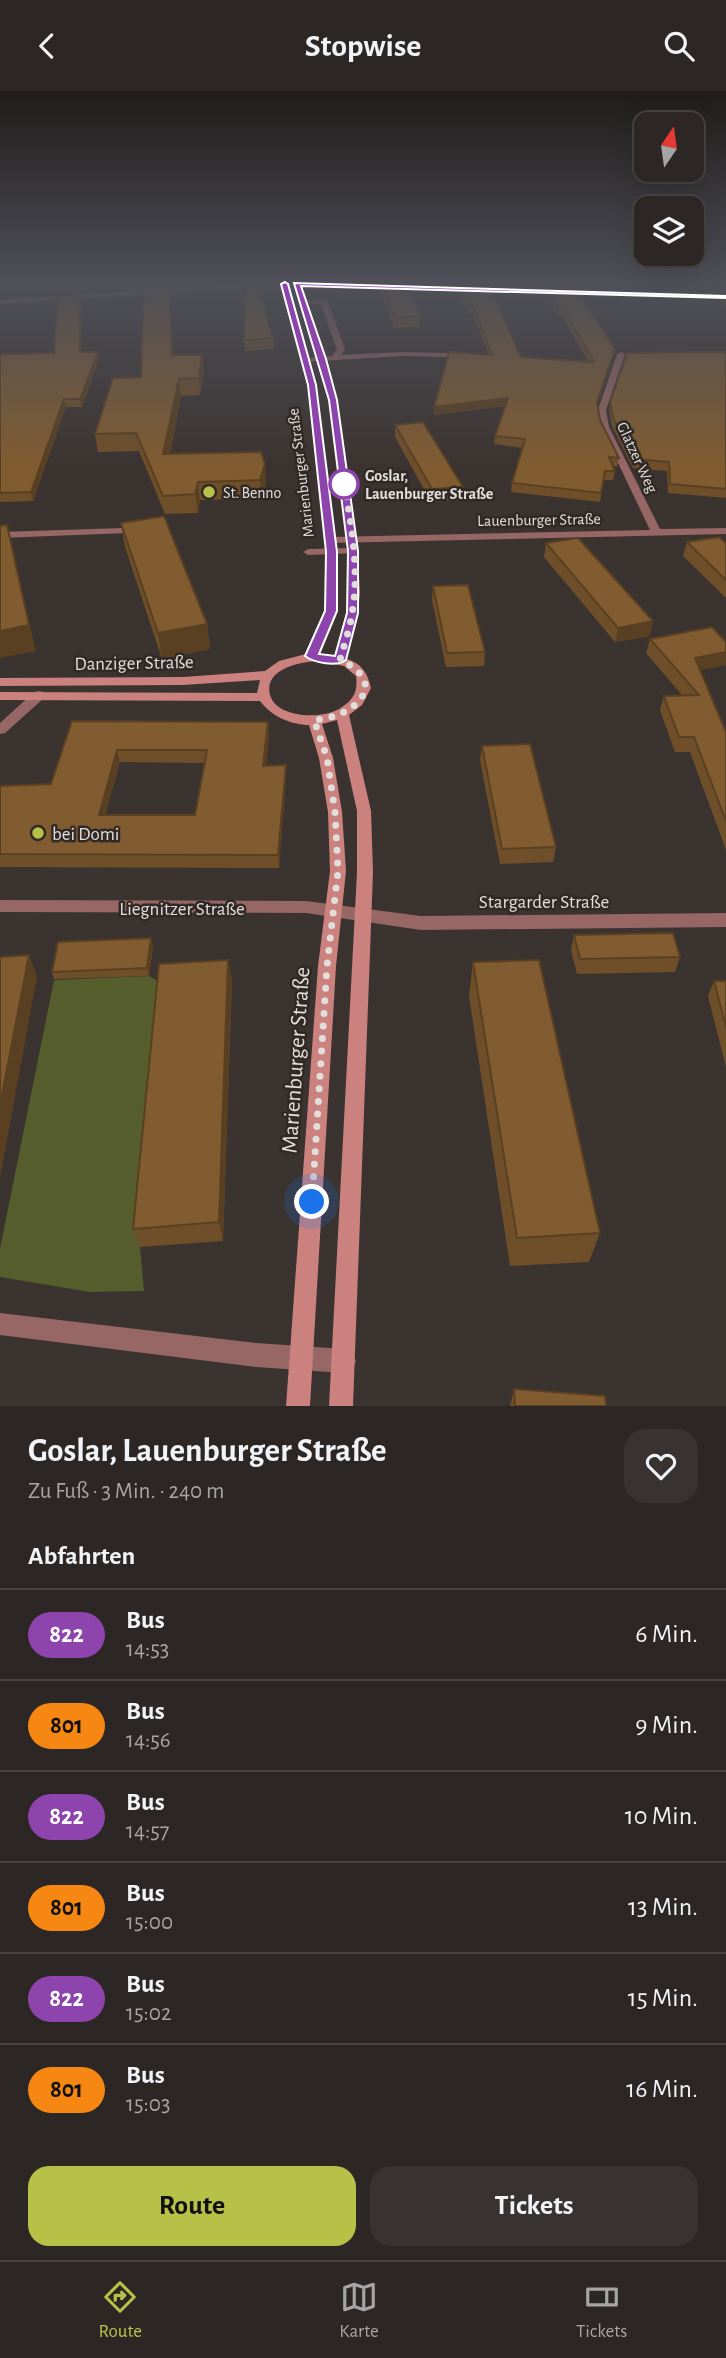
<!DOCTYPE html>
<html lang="de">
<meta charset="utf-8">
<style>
body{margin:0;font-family:"Alegreya Sans",sans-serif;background:#383231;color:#f1f3f6;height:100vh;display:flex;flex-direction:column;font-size:26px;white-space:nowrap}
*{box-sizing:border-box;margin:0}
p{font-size:23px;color:#a6a5a6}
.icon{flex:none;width:38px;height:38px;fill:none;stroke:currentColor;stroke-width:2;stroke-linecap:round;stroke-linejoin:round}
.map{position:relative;height:1315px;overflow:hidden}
.panel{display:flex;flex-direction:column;background:#2c2624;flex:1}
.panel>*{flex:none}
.badge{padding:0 14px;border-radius:23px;font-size:24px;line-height:46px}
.needle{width:46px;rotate:13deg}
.controls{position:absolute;left:634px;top:21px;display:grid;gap:14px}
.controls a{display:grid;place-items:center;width:70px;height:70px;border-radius:14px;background:#2c2624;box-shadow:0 7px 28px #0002,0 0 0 2px #484341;font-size:35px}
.you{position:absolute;width:35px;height:35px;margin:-18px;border:5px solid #fff;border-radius:50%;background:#1a73e8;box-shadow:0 0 0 10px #1a73e833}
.map>.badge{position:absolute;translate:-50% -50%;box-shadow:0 0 0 4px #fff}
h2{padding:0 28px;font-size:26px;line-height:63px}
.round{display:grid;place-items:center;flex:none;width:74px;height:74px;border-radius:21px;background:#383231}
.summary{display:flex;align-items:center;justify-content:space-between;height:119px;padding:0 28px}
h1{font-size:33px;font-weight:700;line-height:52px}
.primary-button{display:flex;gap:14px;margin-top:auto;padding:14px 28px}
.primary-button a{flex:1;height:80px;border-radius:21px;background:#b8c147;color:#111;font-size:28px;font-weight:700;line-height:80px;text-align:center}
.primary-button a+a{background:#383231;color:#f1f3f6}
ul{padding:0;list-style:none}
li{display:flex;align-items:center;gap:21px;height:91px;padding:0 28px;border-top:2px solid #484341}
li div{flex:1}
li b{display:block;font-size:26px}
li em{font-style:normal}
li .badge{min-width:77px;font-weight:700;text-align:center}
header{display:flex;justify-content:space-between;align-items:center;height:91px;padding:0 28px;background:#2c2624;font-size:32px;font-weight:700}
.tabs{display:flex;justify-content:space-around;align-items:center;height:98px;border-top:2px solid #484341;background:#2c2624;font-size:19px;color:#a6a5a6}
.tabs a{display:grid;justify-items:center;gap:4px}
.tabs .active{color:#b8c147}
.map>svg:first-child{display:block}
</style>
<header><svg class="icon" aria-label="back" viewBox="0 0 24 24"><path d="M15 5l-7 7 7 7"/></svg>Stopwise<svg class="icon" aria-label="search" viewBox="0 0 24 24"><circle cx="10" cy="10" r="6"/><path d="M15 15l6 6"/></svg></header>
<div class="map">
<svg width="726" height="1315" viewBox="0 0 726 1315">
<rect width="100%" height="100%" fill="#3b3330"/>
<path fill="#555e2c" d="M149,885L164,894L140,1156L144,1200L90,1201L0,1186V1158L54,889Z"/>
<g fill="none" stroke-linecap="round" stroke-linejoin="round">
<g fill="#966764" fill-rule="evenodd">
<path d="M304,210L324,209L328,211L345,259L341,264L402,261L447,262L451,264L447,266L402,265L303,271L302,269L306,267L332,265L337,259L321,213H302Z"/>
<path d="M353,457L357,458V462L308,464L303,461L308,458Z"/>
<path d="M39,600L44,601L46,604L44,607L5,642L0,643V632L34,601Z"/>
</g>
<g fill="#966764" fill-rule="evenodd">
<path d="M254,192H287L284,194L0,213V209Z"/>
<path d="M621,261L625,263L606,319L609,336L660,438L726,437V443L330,452L325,449L330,446L650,439L601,336L598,319L617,263Z"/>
<path d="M123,437L127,438V442L0,447V441Z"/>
<path d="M0,809L306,810L421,825L726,822V836L421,839L306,822L0,821Z"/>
<path d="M0,1222L256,1252L344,1258L352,1262L356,1270L352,1278L344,1282L256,1276L0,1244Z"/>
</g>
<path fill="#cb817d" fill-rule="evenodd" d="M281,192L726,203V207L301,195L337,309L357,448L360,502L358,522L346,568C362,572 368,583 371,597L362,614L349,624L371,720L373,781L353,1315H329L357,781V720L337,629L322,633L333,667L342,721L346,780L336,875L310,1315H286L318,875L330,780L328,721L319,667L309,634C291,634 271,625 260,610L0,609V601L257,602L260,589L183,594L0,595V587L183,586L265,580L279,570L306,563L325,520L327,461L308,294ZM288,195H294L329,309L347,448L348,502L346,522L335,566L318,562L337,520V461L316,294ZM321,570L344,575L356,585C358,600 354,608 342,616C325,629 277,628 270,604C263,577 303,570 321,570Z"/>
</g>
<g fill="#6f4f2a" fill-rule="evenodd">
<path d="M144,192H170L173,264H202L204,280L200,304L181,305L170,363L261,361L266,392L261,407L200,409L198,422L165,423L139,360L98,361L95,343L141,286Z"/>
<path d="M380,192H405L420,225L419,236L394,237L380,200Z"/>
<rect x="457" y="192" width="29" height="2"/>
<path d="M539,192H570V197L541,196Z"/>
<path d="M601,192H726V201L715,200L713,196Z"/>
<path d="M461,195L521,266L588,270L562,225H558L546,205L547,198L613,266L597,314L600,329L619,367L617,376L613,375L615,380L613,389H604L600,411L511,401L512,392L523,357L494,353L495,345L505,315L433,324L489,264L472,222H468L460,202Z"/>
<path d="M723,202H726V217L721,209Z"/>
<path d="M80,203L82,210L81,261L99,268L82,316H66L33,410L0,411V263L54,262Z"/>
<path d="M273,247L274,258L245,260L244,249Z"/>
<path d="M726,261V407L668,402L667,380L633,377L612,335L609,319L610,311Z"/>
<path d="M395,334L463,396L462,409L431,411L395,346Z"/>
<path d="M121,432L207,533L210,558L162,568L125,456Z"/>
<path d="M687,451L726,452V507L683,465Z"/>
<path d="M546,452L650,545L615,551L544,466Z"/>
<path d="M433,495L485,561L484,575L446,576L432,509Z"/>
<path d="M650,548L726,551V574L700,579L726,641V759L690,661H675L660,619L664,605L682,604L646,562Z"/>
<path d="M72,630L269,643L266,675L286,674V687L279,777L0,776V695L51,693ZM120,671L205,672L195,724H105Z"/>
<path d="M482,655L556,756L553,771L500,773L480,669Z"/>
<path d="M574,844L680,866L675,881L577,883L571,859Z"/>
<path d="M153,855L149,885L54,888L52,881Z"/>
<path d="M228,869L232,890L223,1150L140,1156L133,1138Z"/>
<path d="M473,871L600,1142L589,1171L510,1175L469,905Z"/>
<path d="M714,890H726V976L708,905Z"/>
<path d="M514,1298L606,1315H510Z"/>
</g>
<g fill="#5a4022">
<path d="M82,192V201L59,202L58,195Z"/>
<path d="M146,192H170L174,281Z"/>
<path d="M80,203L82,210L81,269L80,261Z"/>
<path d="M615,258L613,266L595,319L597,311Z"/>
<path d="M98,261L99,268L82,316L80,308Z"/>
<path d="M202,264L204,280L200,304L199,287Z"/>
<path d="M179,288L181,305L166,382L163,363Z"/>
<path d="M508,307L507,315L433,324L434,316Z"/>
<path d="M64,308L66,316L33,410L31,401Z"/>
<path d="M265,373L266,392L261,407L260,389Z"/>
<path d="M198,391L200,409L198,422L195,403Z"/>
<path d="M7,434L36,560L0,567V540Z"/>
<path d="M653,530L650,545L615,551L618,537Z"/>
<path d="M207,533L210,558L162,568L158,542Z"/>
<path d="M726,561V574L691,581L695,567Z"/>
<path d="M268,631L269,643L265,687L263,675Z"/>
<path d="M117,659L120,671L102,737L99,724Z"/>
<path d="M286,674V687L279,777L278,764Z"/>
<path d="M151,847L153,855L149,885L147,877Z"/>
<path d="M29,864L37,886L0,1087V1014Z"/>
<path d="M228,869L232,890L223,1150L219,1131Z"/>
</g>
<g fill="#815c31" stroke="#5a4022" stroke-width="2" fill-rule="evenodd">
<path d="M59,192H80V194L58,195Z"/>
<path d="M144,192H169L172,264H202L199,287L179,288L163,363L261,361L265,373L260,389L198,391L195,403L163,405L136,342L95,343L113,287L141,286Z"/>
<path d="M245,192H257L273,247L244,249Z"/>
<path d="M381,192H405L420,225L394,226Z"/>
<path d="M461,195L490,196L521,266L594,271L563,218H559L547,198H576L615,258L597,311L600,329L619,367L609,366L615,380H605L601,402L512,392L525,348L495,345L508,307L434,316L449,261L492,264L473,215H468Z"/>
<path d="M80,203V261H98L80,308H64L31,401L0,402V263L54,262L58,205Z"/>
<path d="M726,261V398L670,393L669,371L634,368L613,327L610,311L627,262Z"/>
<path d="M423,331L463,396L432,398L395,334Z"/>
<path d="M164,425L207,533L158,542L121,432Z"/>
<path d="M7,434L29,534L0,540V435Z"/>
<path d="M719,446L726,452V489L687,451Z"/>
<path d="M578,447L653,530L618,537L546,452Z"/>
<path d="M468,494L485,561L447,562L433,495Z"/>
<path d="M712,536L726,551V561L695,567L726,641V730L694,646H679L664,605L699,604L650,548Z"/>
<path d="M72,630L268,631L263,675L286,674L278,764L0,763V695L51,693ZM117,659H207L195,724H99Z"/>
<path d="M530,653L556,756L502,758L482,655Z"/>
<path d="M673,842L680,866L580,868L574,844Z"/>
<path d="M151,847L147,877L52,881L58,851Z"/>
<path d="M29,864L0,1014V866Z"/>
<path d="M228,869L219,1131L133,1138L159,873Z"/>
<path d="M539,869L600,1142L517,1147L473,871Z"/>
<path d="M714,890H726V936Z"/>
<path d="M514,1298L605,1305L606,1315H515Z"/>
</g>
<linearGradient id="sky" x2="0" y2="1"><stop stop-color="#201c1a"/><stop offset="0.51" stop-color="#4f5059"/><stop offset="1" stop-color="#4f5059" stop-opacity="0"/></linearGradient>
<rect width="726" height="376" fill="url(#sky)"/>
<path fill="#8e44ad" stroke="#fff" stroke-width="2" d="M285,191L288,193L316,294L337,461V520L319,563L335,565L347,522L348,460L329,309L294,192L726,205V207L301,195L326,268L337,309L358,460V522L346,569C337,576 314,572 305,565L325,520L326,461L308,294L281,193Z"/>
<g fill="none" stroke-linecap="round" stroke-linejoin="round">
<path stroke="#e1ddda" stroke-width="7" stroke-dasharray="0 12.6" d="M312,1111L327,875L338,780L335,721L327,667L314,629C352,627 393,593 340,569C344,554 350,538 352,522C360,481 351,430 344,393"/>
</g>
<circle fill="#fff" stroke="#8e44ad" stroke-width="3.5" cx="344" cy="393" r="14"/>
<g fill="#b8c147" stroke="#302926" stroke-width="2.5">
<circle cx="209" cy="401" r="7"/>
<circle cx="38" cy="742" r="7"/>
</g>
<g text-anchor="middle" stroke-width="5" stroke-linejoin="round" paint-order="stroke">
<g font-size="16" fill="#e1ddda" stroke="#302926">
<text transform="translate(638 366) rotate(65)" y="6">Glatzer Weg</text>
<text transform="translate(300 382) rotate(-97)" y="6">Marienburger Straße</text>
<text transform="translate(539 428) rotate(-1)" y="6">Lauenburger Straße</text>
</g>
<g font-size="16" font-weight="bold" fill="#e1ddda" stroke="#302926" text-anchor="start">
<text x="365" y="390">Goslar,<tspan x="365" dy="18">Lauenburger Straße</tspan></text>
</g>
<g font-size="16" fill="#e1ddda" stroke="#302926" text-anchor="start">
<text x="223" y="407">St. Benno</text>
</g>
<g font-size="19" fill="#e1ddda" stroke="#302926">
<text transform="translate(134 571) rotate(-1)" y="7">Danziger Straße</text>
<text x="544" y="817">Stargarder Straße</text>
<text x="182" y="824">Liegnitzer Straße</text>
</g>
<g font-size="19" fill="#e1ddda" stroke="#302926" text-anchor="start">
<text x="52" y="749">bei Domi</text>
</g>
<g font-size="23" fill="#e1ddda" stroke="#302926">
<text transform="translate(295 969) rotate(-86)" y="8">Marienburger Straße</text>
</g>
</g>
</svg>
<div class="controls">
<a><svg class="needle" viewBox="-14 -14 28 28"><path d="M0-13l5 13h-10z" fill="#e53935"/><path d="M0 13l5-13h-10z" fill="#a6a5a6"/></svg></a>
<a><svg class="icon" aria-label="layers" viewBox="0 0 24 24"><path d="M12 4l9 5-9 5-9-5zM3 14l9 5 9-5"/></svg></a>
</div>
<div class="you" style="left:312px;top:1111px"></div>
</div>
<section class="panel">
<div class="summary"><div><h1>Goslar, Lauenburger Straße</h1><p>Zu Fuß · 3 Min. · 240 m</p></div><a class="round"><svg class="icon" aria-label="heart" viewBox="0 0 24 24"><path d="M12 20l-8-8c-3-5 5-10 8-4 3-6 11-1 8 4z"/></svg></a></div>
<h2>Abfahrten</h2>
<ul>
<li><span class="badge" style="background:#8e44ad;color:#fff">822</span><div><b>Bus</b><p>14:53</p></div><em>6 Min.</em></li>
<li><span class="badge" style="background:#f68712;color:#111">801</span><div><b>Bus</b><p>14:56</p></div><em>9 Min.</em></li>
<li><span class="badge" style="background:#8e44ad;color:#fff">822</span><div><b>Bus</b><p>14:57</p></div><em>10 Min.</em></li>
<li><span class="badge" style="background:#f68712;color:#111">801</span><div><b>Bus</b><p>15:00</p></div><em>13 Min.</em></li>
<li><span class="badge" style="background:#8e44ad;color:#fff">822</span><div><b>Bus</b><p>15:02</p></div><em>15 Min.</em></li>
<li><span class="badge" style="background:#f68712;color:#111">801</span><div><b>Bus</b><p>15:03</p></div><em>16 Min.</em></li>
</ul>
<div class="primary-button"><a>Route</a><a>Tickets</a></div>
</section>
<nav class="tabs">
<a class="active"><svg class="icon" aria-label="directions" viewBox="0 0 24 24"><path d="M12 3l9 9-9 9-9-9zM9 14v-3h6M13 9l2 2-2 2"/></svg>Route</a>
<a><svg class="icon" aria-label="map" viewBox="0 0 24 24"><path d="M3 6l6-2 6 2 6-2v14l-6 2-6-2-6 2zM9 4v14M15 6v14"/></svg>Karte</a>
<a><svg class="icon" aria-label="tickets" viewBox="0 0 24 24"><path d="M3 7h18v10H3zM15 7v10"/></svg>Tickets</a>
</nav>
